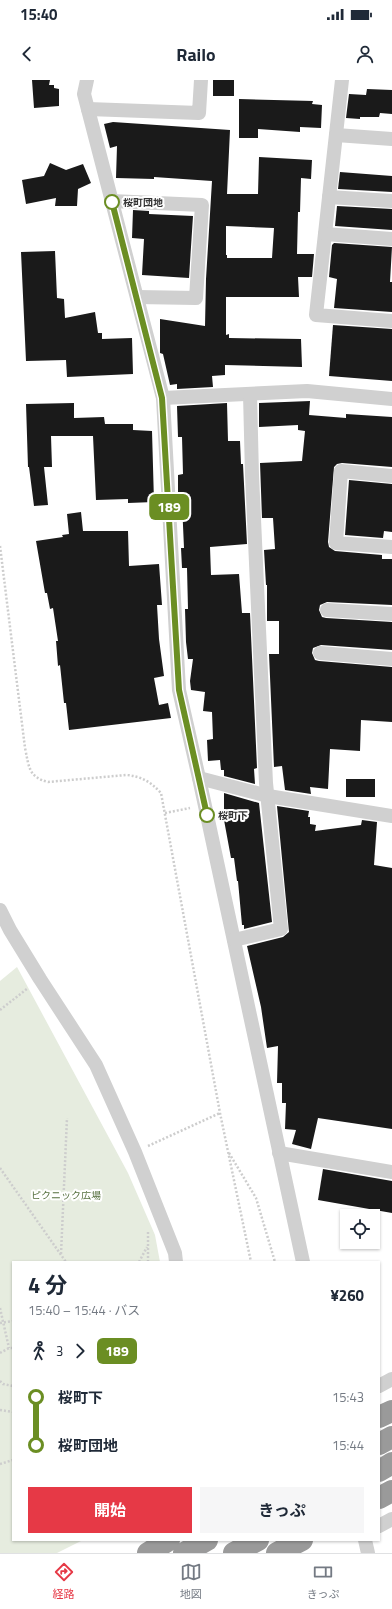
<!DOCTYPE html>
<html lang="ja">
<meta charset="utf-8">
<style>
body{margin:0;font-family:"Titillium Web","Noto Sans JP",sans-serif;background:#f6f6f7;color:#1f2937;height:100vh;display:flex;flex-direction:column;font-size:15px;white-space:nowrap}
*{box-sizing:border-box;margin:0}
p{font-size:13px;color:#747a83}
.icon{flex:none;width:22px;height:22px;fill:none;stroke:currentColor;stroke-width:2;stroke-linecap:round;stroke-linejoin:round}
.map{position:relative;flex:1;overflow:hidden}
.panel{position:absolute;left:12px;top:1181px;width:368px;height:280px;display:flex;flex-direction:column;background:#fff;border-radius:0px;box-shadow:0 1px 3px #0004}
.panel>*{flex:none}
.badge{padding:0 8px;border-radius:6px;font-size:14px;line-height:26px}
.fabs{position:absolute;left:340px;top:1129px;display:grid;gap:8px}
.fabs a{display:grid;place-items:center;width:40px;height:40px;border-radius:0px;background:#fff;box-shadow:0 1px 3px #0004;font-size:20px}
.map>.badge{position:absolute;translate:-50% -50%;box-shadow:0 0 0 2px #fff}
.legs{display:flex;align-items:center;gap:6px;height:44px;padding:0 16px;font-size:13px}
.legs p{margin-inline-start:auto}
.head{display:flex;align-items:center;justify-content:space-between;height:68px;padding:0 16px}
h1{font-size:22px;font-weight:700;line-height:30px}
.cta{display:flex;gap:8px;margin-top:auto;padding:8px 16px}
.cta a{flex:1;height:46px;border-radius:0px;background:#e63946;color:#fff;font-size:16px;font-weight:700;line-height:46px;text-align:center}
.cta a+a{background:#f6f6f7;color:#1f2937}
ul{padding:0 16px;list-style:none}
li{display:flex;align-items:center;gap:14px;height:48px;font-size:15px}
li i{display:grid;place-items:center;width:6px;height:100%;margin:0 5px;background:currentColor}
li i::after{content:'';width:10px;height:10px;margin:-5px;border:3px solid;border-radius:50%;background:#fff}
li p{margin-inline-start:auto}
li:first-child i{background:linear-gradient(#0000 50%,currentColor 0)}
li:last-child i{background:linear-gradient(currentColor 50%,#0000 0)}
.status{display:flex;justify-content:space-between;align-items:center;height:28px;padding:0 20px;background:#fff;direction:ltr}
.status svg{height:11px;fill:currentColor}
header{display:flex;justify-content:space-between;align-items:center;height:52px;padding:0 16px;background:#fff;font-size:18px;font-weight:700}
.dock{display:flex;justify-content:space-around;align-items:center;height:56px;border-top:1px solid #e0e1e3;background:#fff;font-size:11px;color:#747a83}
.dock a{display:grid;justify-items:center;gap:2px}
.dock .on{color:#e63946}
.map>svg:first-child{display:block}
</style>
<div class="status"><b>15:40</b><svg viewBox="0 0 49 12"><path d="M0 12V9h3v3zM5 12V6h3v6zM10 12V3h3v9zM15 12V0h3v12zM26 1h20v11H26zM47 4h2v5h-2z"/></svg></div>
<header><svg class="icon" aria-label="back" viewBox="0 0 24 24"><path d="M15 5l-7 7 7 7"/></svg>Railo<svg class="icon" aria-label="person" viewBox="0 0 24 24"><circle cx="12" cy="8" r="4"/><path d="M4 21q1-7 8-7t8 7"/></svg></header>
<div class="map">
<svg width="392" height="1473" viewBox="0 0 392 1473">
<rect width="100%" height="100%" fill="#fff"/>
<path fill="#e6ecdf" d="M17,887L128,1093L155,1155L160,1182H13V1460H83L57,1473H0V901Z"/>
<g fill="#1a1a1a" fill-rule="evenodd">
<path d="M32,0H50L49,5H54V8L59,9V26L34,28Z"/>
<rect x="213" y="0" width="21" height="16"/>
<path d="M367,9L392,10V34L380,33L379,37H360V39L346,38L349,14L366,15Z"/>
<path d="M239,19L313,21L312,24L322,25L321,48L300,47V52L258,49V58H239Z"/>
<path d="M113,42L230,50L227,114H258L259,77L312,80L311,99L301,98L300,132H298L297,174H314L312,197H298L299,217H226V255L229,254V258L301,259L302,287L225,285V295L212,296L213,307L177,309V304L170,305L163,274L160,273V239L205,246L206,199L212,101L154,97V99L116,98L117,66L110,68L104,44ZM226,146L274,148L272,178H227V175H226Z"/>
<path d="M50,83L66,90L83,84L91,103L78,109L77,126H55L56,118L26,124L22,100L44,96Z"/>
<path d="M340,92L392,96V112L338,109Z"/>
<path d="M337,126L392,129V150L335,146Z"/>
<path d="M133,130L149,131V134L193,136L189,198L142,195L144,159L132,158Z"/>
<path d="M334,163L392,167L390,202H392V232L334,228L337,199L329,197L332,165Z"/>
<path d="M55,171L57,218L64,219L65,238L95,232L98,253H102V259L132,258L133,294L67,297L66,280L26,281L21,172Z"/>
<path d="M333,245L392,249V301L329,296Z"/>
<path d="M310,321L309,335L346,338V334L392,337V387L342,383L337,384L334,387L328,462L329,467L335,471L382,475V479H392V525L327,522L320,525L319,530L322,537L326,538L392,542V570L321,565L313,568L312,573L315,580L319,581L392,587V642L361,640L360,671L330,669L328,709L310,707L311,714L285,710L282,686L274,687L269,574H279V541H267V505H266L264,470L275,469L273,438H262L260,383L302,381L305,351L298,350V345L259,347V323Z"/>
<path d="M74,323V338L104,337L105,344H133V350L152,351L154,422L128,423V419L96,420L93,356H51L52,387H44L48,425L34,426L29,387H28L26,324Z"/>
<path d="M227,323L228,361H240L241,384H243L247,464L210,467L211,495L239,494L242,533H250L257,688L254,689L255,704L224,696V690H221L220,680L208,681L207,660L213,659L212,632L203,631L205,612L191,610L190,601L193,579H188L186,562L185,529H188L187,488H182L181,468H184L182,423H178V395L183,394L182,357H178L177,326Z"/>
<path d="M349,400L392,404V452L384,451L383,458L345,455Z"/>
<path d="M81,432L83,451H128L129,486L159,484L162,525H157L159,559L164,596L154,598L159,625L168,623L171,638L69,650L66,623H64L60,585L58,586L56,561H58L53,528L50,529L47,513H45L36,461L63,457L62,455L69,454L67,434Z"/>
<rect x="346" y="699" width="29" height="18"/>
<path d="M224,713L259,723L272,842L244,849V845H242L238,801H237L234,778H231L224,740Z"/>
<path d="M277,726L309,731L308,737H310V744L316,745L315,751L361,745L362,740L377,742L374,785L392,788V1049L318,1038L311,1069L292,1064L296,1050L285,1049L286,1023H282V1003H277L278,966L267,968L261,927L247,866L283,857L289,852Z"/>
<path d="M323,1089L392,1101V1133L318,1120Z"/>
</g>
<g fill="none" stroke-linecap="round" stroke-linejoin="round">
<g stroke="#cdcdcd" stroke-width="2.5" stroke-dasharray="2 2" stroke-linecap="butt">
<path d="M0,466L25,668C29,686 28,697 48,702L126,695C141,696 151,702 161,713L220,1033L251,1182"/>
<path d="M165,733L190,728"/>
<path d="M0,930L28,908"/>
<path d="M148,1066L220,1033"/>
<path d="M229,1073L256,1118L275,1182"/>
<path d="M0,1088L66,1182"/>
<path d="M61,1174L67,1038"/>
<path d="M139,1182L147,1167"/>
<path d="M148,1182V1150"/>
<path d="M0,1228L9,1268"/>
<path d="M0,1243L13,1241"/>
<path d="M0,1273L9,1268H13"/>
<path d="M0,1301L3,1304L13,1306"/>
<path d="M0,1330L13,1332"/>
<path d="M0,1384L13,1380"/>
</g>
<g stroke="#d0d0d0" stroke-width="14">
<path d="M87,0L84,14L163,318L179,610L199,698L303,1182"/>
<path d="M342,0L316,235L392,241"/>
<path d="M88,29L199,33L201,0"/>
<path d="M336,55L392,59"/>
<path d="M329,117L392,121"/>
<path d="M111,121L202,125L196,218L137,217"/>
<path d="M325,154L392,159"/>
<path d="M163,318L307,311L392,319"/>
<path d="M392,396L341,391L336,463L392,467"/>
<path d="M327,530L392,534"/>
<path d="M320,573L392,579"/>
<path d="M199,698L268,716L392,736"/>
<path d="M0,830L10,850L40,899L96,985L135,1072L175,1173L176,1182"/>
<path d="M234,860L281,849L266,703L252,395L250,314"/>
<path d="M279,1073L392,1092"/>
<path d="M379,1306L392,1299"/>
<path d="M379,1446L392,1439"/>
<path d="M365,1460L368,1473"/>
</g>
<g stroke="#9a9a9a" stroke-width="22">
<path d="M379,1337L392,1331"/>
<path d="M379,1364L392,1357"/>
<path d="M379,1391L392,1383"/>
<path d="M379,1418L392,1411"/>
<path d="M148,1473L169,1460"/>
<path d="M184,1473L207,1460"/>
<path d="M277,1473L302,1460"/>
</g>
<path stroke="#9a9a9a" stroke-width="22" d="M234,1473L258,1460"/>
</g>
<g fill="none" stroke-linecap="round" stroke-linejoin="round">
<g stroke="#fff" stroke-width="9">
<path id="line-1" d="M112,122L162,318L179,610L207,735"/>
</g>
<use href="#line-1" stroke="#6b8e23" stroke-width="6"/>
</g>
<g fill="#fff" stroke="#6b8e23" stroke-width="2">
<circle cx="112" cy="122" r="7"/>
<circle cx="207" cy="735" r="7"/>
</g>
<g text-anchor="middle" stroke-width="4" stroke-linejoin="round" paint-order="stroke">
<g font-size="10" font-weight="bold" fill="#333" stroke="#fff" text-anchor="start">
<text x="123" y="126">桜町団地</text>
<text x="218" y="739">桜町下</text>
</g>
<g font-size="10" fill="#56703f" stroke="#fff">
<text x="66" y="1119">ピクニック広場</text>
</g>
</g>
</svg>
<div class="fabs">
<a><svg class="icon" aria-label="locate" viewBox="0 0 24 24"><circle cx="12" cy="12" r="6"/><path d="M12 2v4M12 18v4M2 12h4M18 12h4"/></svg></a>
</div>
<b class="badge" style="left:169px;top:427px;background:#6b8e23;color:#fff">189</b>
<section class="panel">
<div class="head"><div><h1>4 分</h1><p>15:40 – 15:44 · バス</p></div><b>¥260</b></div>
<div class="legs"><svg class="icon" aria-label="walk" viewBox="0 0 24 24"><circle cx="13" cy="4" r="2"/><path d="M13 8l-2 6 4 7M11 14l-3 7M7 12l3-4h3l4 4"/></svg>3<svg class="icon" aria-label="forward" viewBox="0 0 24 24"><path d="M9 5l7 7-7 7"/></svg><b class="badge" style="background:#6b8e23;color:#fff">189</b></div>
<ul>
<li><i style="color:#6b8e23"></i><b>桜町下</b><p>15:43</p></li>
<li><i style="color:#6b8e23"></i><b>桜町団地</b><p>15:44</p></li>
</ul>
<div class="cta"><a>開始</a><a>きっぷ</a></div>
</section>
</div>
<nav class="dock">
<a class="on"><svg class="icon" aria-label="directions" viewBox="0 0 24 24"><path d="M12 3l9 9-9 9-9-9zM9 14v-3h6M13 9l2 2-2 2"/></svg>経路</a>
<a><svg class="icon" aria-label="map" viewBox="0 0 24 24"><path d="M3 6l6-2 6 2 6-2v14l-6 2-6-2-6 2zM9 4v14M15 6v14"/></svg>地図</a>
<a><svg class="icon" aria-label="tickets" viewBox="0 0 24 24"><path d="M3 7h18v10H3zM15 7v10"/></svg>きっぷ</a>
</nav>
